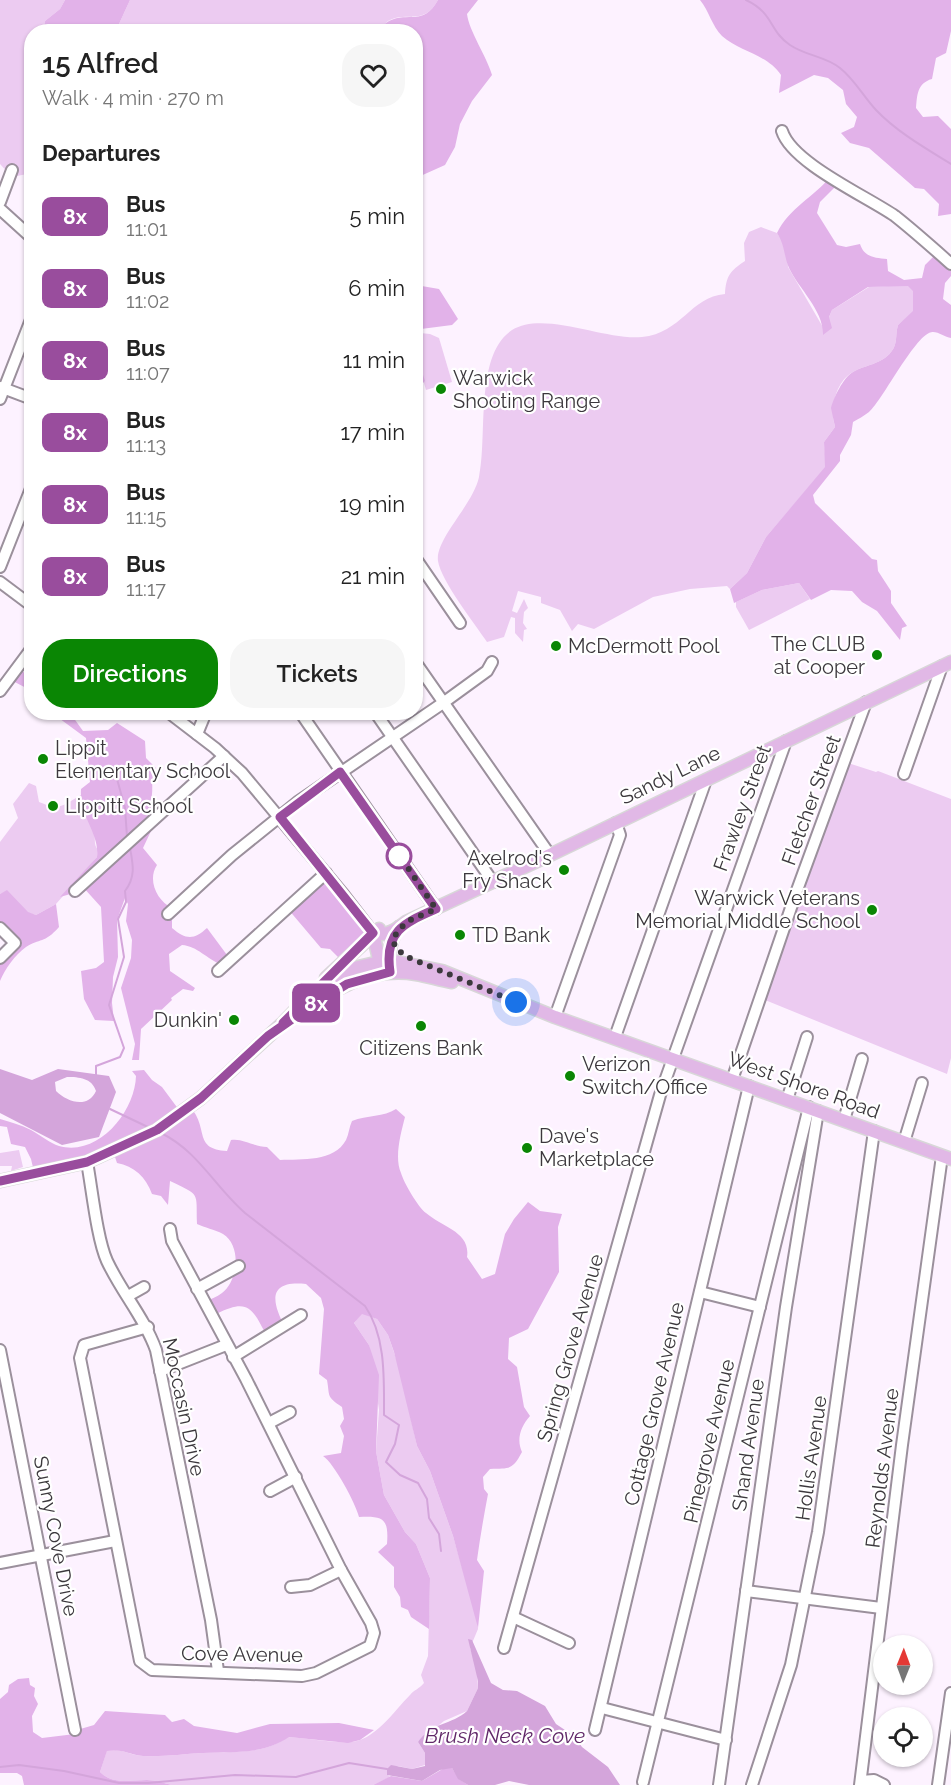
<!DOCTYPE html>
<meta charset="utf-8">
<style>
body{margin:0;font-family:Raleway,sans-serif;background:#f6f6f6;color:#222;height:100vh;display:flex;flex-direction:column;font-size:22px;white-space:nowrap}
*{box-sizing:border-box;margin:0}
p{font-size:20px;color:#767676}
.icon{flex:none;width:33px;height:33px;fill:none;stroke:currentColor;stroke-width:2;stroke-linecap:round;stroke-linejoin:round}
.map{position:relative;flex:1;overflow:hidden}
.panel{position:absolute;left:24px;top:24px;width:399px;height:696px;display:flex;flex-direction:column;background:#fff;border-radius:24px;box-shadow:0 2px 4px #0004}
.panel>*{flex:none}
.badge{padding:0 12px;border-radius:9px;font-size:21px;line-height:39px}
.needle{width:39px;rotate:1deg}
.controls{position:absolute;left:873px;top:1635px;display:grid;gap:12px}
.controls a{display:grid;place-items:center;width:60px;height:60px;border-radius:50%;background:#fff;box-shadow:0 2px 4px #0004;font-size:30px}
.you{position:absolute;width:30px;height:30px;margin:-15px;border:4px solid #fff;border-radius:50%;background:#1a73e8;box-shadow:0 0 0 9px #1a73e833}
.map>.badge{position:absolute;translate:-50% -50%;box-shadow:0 0 0 3px #fff}
h2{padding:0 18px;font-size:22px;line-height:54px}
.round{display:grid;place-items:center;flex:none;width:63px;height:63px;border-radius:24px;background:#f6f6f6}
.overview{display:flex;align-items:center;justify-content:space-between;height:102px;padding:0 18px}
h1{font-size:28px;font-weight:600;line-height:45px}
.cta{display:flex;gap:12px;margin-top:auto;padding:12px 18px}
.cta a{flex:1;height:69px;border-radius:24px;background:#0a8604;color:#fff;font-size:24px;font-weight:600;line-height:69px;text-align:center}
.cta a+a{background:#f6f6f6;color:#222}
ul{padding:0;list-style:none}
li{display:flex;align-items:center;gap:18px;height:72px;padding:0 18px}
li div{flex:1}
li b{display:block;font-size:22px}
li em{font-style:normal}
li .badge{min-width:66px;font-weight:700;text-align:center}
.map>svg:first-child{display:block}
</style>
<div class="map">
<svg width="951" height="1785" viewBox="0 0 951 1785">
<rect width="100%" height="100%" fill="#fdf2ff"/>
<g fill="#eccbf1">
<path d="M0,0H65L60,9L45,21L43,31L32,32V150L27,156V174L12,177L0,164Z"/>
<path d="M130,0H438C423,27 408,10 388,21C385,23 381,29 378,31L120,32L119,24Z"/>
<path d="M761,227L777,233L781,239L787,252L788,267L824,329L832,310L869,287L908,285L913,290V312L898,325C895,335 898,344 891,352C882,364 865,365 853,372C835,382 830,409 835,427L824,442L826,467L766,537L747,573L730,589L727,586L690,589L653,597L594,629L578,624L572,631L560,610L541,603V597L518,591L512,611L517,613L524,599L528,608L524,612L523,623L527,629L524,630L523,642L515,633V618L511,617L504,637L487,642C475,624 441,581 438,561C435,539 473,505 479,477C488,436 474,355 512,330C544,310 606,341 642,337C682,333 690,297 725,294C726,276 730,271 745,261L744,243L749,232Z"/>
<path d="M420,333L430,334L439,338L452,382L426,390L416,355V336Z"/>
<path d="M799,583L810,599L749,630L736,607V602L762,590Z"/>
<path d="M845,762L876,772L878,771L951,799V1058L947,1074L760,998Z"/>
<path d="M29,783L36,786L39,802C60,811 62,806 81,795C82,813 88,817 94,832C96,839 93,844 98,850L97,857L56,904L36,915L28,913L7,891L0,894V842L18,818L13,804Z"/>
<path d="M19,1150L23,1167L11,1171L12,1166H0V1153Z"/>
<path d="M362,1313L377,1319L388,1335L400,1370L417,1446L430,1471L453,1536L477,1619L478,1629L470,1648L477,1667L478,1688L467,1711L444,1721L418,1742L425,1753V1765L412,1769L398,1766L388,1775L390,1777L373,1785H172C164,1783 155,1780 147,1780C130,1780 113,1785 100,1772L107,1750C120,1748 130,1755 143,1756C164,1757 183,1754 203,1753C234,1751 263,1755 288,1737C307,1738 332,1743 349,1742C374,1742 394,1711 410,1695C414,1690 419,1689 424,1683L421,1675L428,1656L430,1578L416,1544L405,1532L384,1495L376,1451L379,1410L369,1345L354,1323Z"/>
</g>
<g fill="#e2b2e9">
<path d="M65,0H130L119,24L120,31H43L45,21L60,9Z"/>
<path d="M438,0H478L467,14C469,31 487,57 492,75L472,101L460,124L455,147L445,165L416,178V32L378,31C381,28 385,23 389,21C409,11 423,27 438,0Z"/>
<path d="M700,0H951V31L946,53L936,58L932,79C917,83 917,96 916,108L923,117L938,116L951,129V214L938,216L939,204L924,189L915,188L869,148L850,143L841,133L854,127L857,117L846,104L843,90L828,78L814,75L779,93L781,75C767,54 740,52 722,36C712,26 709,11 700,0Z"/>
<path d="M831,176L836,186L820,202L817,213L837,245L846,247L860,244C864,257 875,258 887,259L888,271L904,280L922,278L925,265L938,252L951,263V276L945,283L943,299L951,305V338C945,337 939,332 933,332C917,331 883,400 869,412C864,416 858,419 853,422L851,435L840,455V461L813,495L815,503L872,559L877,560L878,571L891,591V603L907,626L902,628L900,640L877,611L862,602L852,591L831,590L811,600L799,583L762,590L734,603L730,589L747,573L766,537L825,467L824,442L835,427L831,408C834,397 843,378 853,372C865,365 882,364 891,352C898,344 895,335 898,325L913,311V291L908,286L868,287L832,310L829,317L832,328L823,335C824,311 799,289 789,268C784,257 785,245 777,233C789,208 814,197 831,176Z"/>
<path d="M416,285L439,289L458,319L452,325L421,329L416,334Z"/>
<path d="M416,353L425,381L418,388H416Z"/>
<path d="M17,667L31,678V694L30,690L9,679Z"/>
<path d="M52,713H73V717L83,731L108,730L117,723L145,741L146,758L156,768C149,779 155,791 150,802L155,818L149,823L151,831L143,848L157,865C147,880 157,901 172,908V928C186,940 194,940 207,928L230,959L222,965C207,959 197,946 182,945L169,954L170,971L195,988L193,991L183,989L171,998L172,1000L141,1029L139,1060H132L135,1044L121,988L131,958L132,940L126,921L128,904L125,898L117,920L118,957L113,977L112,1003L114,1021L95,1020L84,999L81,971L96,968L104,962L101,907L82,886L74,893L60,897L97,857C100,833 79,817 81,789L90,782L86,738Z"/>
<path d="M325,874L375,935L342,961L330,949L321,948L288,909Z"/>
<path d="M7,890L28,912L36,915L56,904L59,927C44,944 40,938 26,947C15,955 5,969 0,981V951L11,940L0,928V894Z"/>
<path d="M144,1070L152,1080L162,1087L182,1114L191,1108C209,1129 193,1149 227,1151L231,1140C243,1138 254,1147 267,1147L280,1160C302,1159 334,1162 346,1140C349,1134 349,1127 352,1121C367,1115 384,1117 396,1109L405,1117C401,1133 394,1157 401,1173C404,1183 418,1207 426,1213C442,1227 471,1232 467,1257L482,1279L495,1274L505,1234L514,1219L528,1202L540,1211L562,1214L558,1227L559,1272L528,1329L509,1338L508,1359L517,1367L524,1407L530,1416C521,1426 516,1439 522,1452C512,1471 509,1468 490,1469L483,1477L484,1489L488,1494C484,1515 480,1538 477,1560L484,1571L478,1628L453,1536L430,1471L417,1446L394,1352L388,1335L377,1319L362,1314L354,1323L369,1345L379,1375L376,1451L384,1495L405,1532L416,1544L430,1578L429,1629L411,1617L408,1610L401,1607L400,1597L394,1587V1567L378,1552L387,1544C389,1518 383,1516 359,1517C356,1504 334,1463 323,1456L341,1453L344,1436L340,1426L344,1419L342,1407C326,1396 330,1397 327,1380L319,1374L324,1309L321,1298L306,1284C268,1280 271,1301 285,1327L268,1338C252,1309 250,1297 216,1314L204,1302C210,1299 217,1297 222,1293C238,1281 242,1246 223,1234C214,1229 205,1228 197,1224C196,1191 201,1196 170,1181L168,1205L161,1196L152,1194C146,1177 134,1166 117,1163L114,1154L35,1176L31,1159L25,1147L11,1144L7,1127L0,1126V1119C10,1122 21,1125 31,1130C40,1135 50,1143 59,1146C99,1157 135,1111 136,1076L132,1071Z"/>
<path d="M29,1678L30,1685L35,1688L34,1696L38,1704L32,1716L33,1732L42,1738L75,1734L77,1730L94,1725L105,1711L165,1715L172,1722L184,1719L194,1726L237,1733L270,1724L339,1723L374,1730L360,1740L348,1743L289,1737C263,1755 234,1751 203,1753C183,1754 164,1757 143,1756C130,1755 120,1748 107,1751L100,1772C113,1785 130,1780 147,1780C155,1780 164,1783 172,1785H24L22,1776L17,1773H0V1699L8,1692L9,1685L18,1679Z"/>
<path d="M446,1767L452,1768L459,1779L468,1785H373L391,1776L422,1781Z"/>
</g>
<g fill="#d4a5db" fill-rule="evenodd">
<path d="M0,1069L32,1080L58,1069L109,1076L116,1092L99,1137L62,1145L0,1113ZM67,1077C79,1077 92,1078 96,1091C88,1109 67,1102 56,1091L55,1082Z"/>
<path d="M468,1639L472,1640L491,1683L503,1690L517,1691L545,1706L556,1724L574,1736L582,1747L608,1767L620,1785H529L509,1781L495,1785H468L458,1779L452,1768L440,1770L422,1781L387,1775V1769L391,1765L412,1769L425,1766V1753L418,1742C432,1722 452,1725 467,1711L478,1688V1681Z"/>
</g>
<g fill="none" stroke-linecap="round" stroke-linejoin="round">
<g stroke="#d4a5db" stroke-width="2">
<path d="M746,0C774,13 769,31 790,45C806,56 825,56 840,68C855,80 863,96 876,110C897,132 925,148 951,164"/>
<path d="M117,779L125,808L127,837"/>
<path d="M96,1076V1066L120,1057L124,1048L109,1005L124,957L118,919L126,902L125,891C136,877 133,864 130,848"/>
<path d="M110,1109L150,1128"/>
<path d="M161,1133C198,1151 215,1187 245,1213L365,1306C386,1336 384,1379 384,1415L399,1425L395,1444L386,1462L400,1475L418,1483L427,1499L429,1518L439,1534L441,1551"/>
<path d="M0,1767L19,1765L64,1771L119,1783H148L235,1775L296,1777L349,1763L387,1769"/>
</g>
<g stroke="#9b909c" stroke-width="14">
<g id="minor">
<path d="M782,131C792,163 866,196 895,216C914,231 933,248 951,264"/>
<path d="M0,202L12,170"/>
<path d="M0,209L32,238"/>
<path d="M0,387L32,399"/>
<path d="M0,399L32,317"/>
<path d="M416,559L460,623"/>
<path d="M0,567L32,486"/>
<path d="M0,582L32,606"/>
<path d="M416,663L550,855"/>
<path d="M0,691L32,648"/>
<path d="M168,712L215,748L242,773L343,894L373,933"/>
<path d="M300,712L436,909"/>
<path d="M375,712L493,882"/>
<path d="M197,734L206,712"/>
<path d="M904,774L942,666"/>
<path d="M75,891L224,756"/>
<path d="M168,914L232,855L299,801L443,703L487,671L492,662"/>
<path d="M0,928L15,943L0,958"/>
<path d="M218,971L326,873"/>
<path d="M555,1017L620,835L616,823"/>
<path d="M615,1037L706,780"/>
<path d="M732,1080L796,893L866,702"/>
<path d="M787,1100L807,1037"/>
<path d="M844,1120L862,1059"/>
<path d="M904,1142L922,1083"/>
<path d="M87,1162C92,1189 97,1239 107,1261C122,1293 144,1317 156,1350L211,1620L218,1671"/>
<path d="M197,1289L239,1266"/>
<path d="M700,1292L760,1307"/>
<path d="M128,1296L144,1287"/>
<path d="M148,1327L84,1345L80,1358L140,1661L152,1670L302,1676L316,1673L370,1646L374,1633L371,1623L341,1570L246,1379L172,1241L170,1229"/>
<path d="M0,1350L75,1730"/>
<path d="M233,1357L301,1315"/>
<path d="M160,1371L226,1345"/>
<path d="M269,1423L290,1412"/>
<path d="M270,1491L296,1477"/>
<path d="M0,1563L115,1541"/>
<path d="M291,1587L310,1585L341,1570"/>
<path d="M746,1591L881,1608"/>
<path d="M513,1617L569,1643"/>
<path d="M504,1648L660,1095L786,741"/>
<path d="M602,1708L726,1740"/>
<path d="M595,1730L749,1086"/>
<path d="M861,1781L874,1780L884,1785"/>
<path d="M643,1782L809,1107"/>
<path d="M719,1785L786,1307L818,1111"/>
<path d="M752,1785L791,1665L818,1532L874,1131"/>
<path d="M860,1785L902,1445L942,1156"/>
<path d="M938,1785L951,1693"/>
</g>
</g>
<g stroke="#d8d7d8" stroke-width="15">
<g id="major">
<path d="M373,933C386,937 396,930 406,922L550,855L951,662"/>
<path d="M373,933L381,968"/>
<path d="M389,968C388,955 391,937 399,927"/>
<path d="M326,978L379,929"/>
<path d="M297,1017C331,990 370,966 416,974C428,976 440,980 452,982"/>
<path d="M0,1181L87,1162L157,1130L201,1098L283,1023L312,993L354,968L388,960L442,971L555,1017L951,1159"/>
</g>
</g>
<use href="#minor" stroke="#fff" stroke-width="10"/>
<use href="#major" stroke="#e1b8e6" stroke-width="12"/>
</g>
<g fill="none" stroke-linecap="round" stroke-linejoin="round">
<g stroke="#fff" stroke-width="14">
<path id="line" d="M0,1181L87,1162L157,1130L201,1098L268,1036L305,1010L347,984L390,972C384,931 404,923 436,909L340,772L280,817L373,933L283,1023"/>
</g>
<use href="#line" stroke="#994d9d" stroke-width="9"/>
<path stroke="#3c383d" stroke-width="6" stroke-dasharray="0 10.8" d="M399,856L395,849L436,909L406,922L393,938L395,947L405,956L516,1002"/>
</g>
<g fill="#0a8604" stroke="#fff" stroke-width="2">
<circle cx="441" cy="389" r="6"/>
<circle cx="556" cy="646" r="6"/>
<circle cx="877" cy="655" r="6"/>
<circle cx="43" cy="759" r="6"/>
<circle cx="53" cy="806" r="6"/>
<circle cx="564" cy="870" r="6"/>
<circle cx="872" cy="910" r="6"/>
<circle cx="460" cy="935" r="6"/>
<circle cx="234" cy="1020" r="6"/>
<circle cx="421" cy="1026" r="6"/>
<circle cx="570" cy="1076" r="6"/>
<circle cx="527" cy="1148" r="6"/>
</g>
<circle fill="#fff" stroke="#994d9d" stroke-width="3" cx="399" cy="856" r="12"/>
<g text-anchor="middle" stroke-width="4.5" stroke-linejoin="round" paint-order="stroke">
<g font-size="20" fill="#3c383d" stroke="#fff" text-anchor="start">
<text x="453" y="385">Warwick<tspan x="453" dy="23">Shooting Range</tspan></text>
<text x="865" y="651" text-anchor="end">The CLUB<tspan x="865" dy="23">at Cooper</tspan></text>
<text x="568" y="653">McDermott Pool</text>
<text x="55" y="755">Lippit<tspan x="55" dy="23">Elementary School</tspan></text>
<text x="65" y="813">Lippitt School</text>
<text x="552" y="865" text-anchor="end">Axelrod's<tspan x="552" dy="23">Fry Shack</tspan></text>
<text x="860" y="905" text-anchor="end">Warwick Veterans<tspan x="860" dy="23">Memorial Middle School</tspan></text>
<text x="472" y="942">TD Bank</text>
<text x="222" y="1027" text-anchor="end">Dunkin'</text>
<text x="421" y="1055" text-anchor="middle">Citizens Bank</text>
<text x="582" y="1071">Verizon<tspan x="582" dy="23">Switch/Office</tspan></text>
<text x="539" y="1143">Dave's<tspan x="539" dy="23">Marketplace</tspan></text>
</g>
<g font-size="20" fill="#3c383d" stroke="#fff">
<text transform="translate(670 775) rotate(-26)" y="7">Sandy Lane</text>
<text transform="translate(811 800) rotate(-70)" y="7">Fletcher Street</text>
<text transform="translate(742 808) rotate(-70)" y="7">Frawley Street</text>
<text transform="translate(804 1085) rotate(20)" y="7">West Shore Road</text>
<text transform="translate(570 1348) rotate(-74)" y="7">Spring Grove Avenue</text>
<text transform="translate(654 1404) rotate(-77)" y="7">Cottage Grove Avenue</text>
<text transform="translate(184 1407) rotate(78)" y="7">Moccasin Drive</text>
<text transform="translate(709 1441) rotate(-77)" y="7">Pinegrove Avenue</text>
<text transform="translate(748 1445) rotate(-82)" y="7">Shand Avenue</text>
<text transform="translate(811 1458) rotate(-82)" y="7">Hollis Avenue</text>
<text transform="translate(882 1468) rotate(-83)" y="7">Reynolds Avenue</text>
<text transform="translate(56 1536) rotate(79)" y="7">Sunny Cove Drive</text>
<text transform="translate(242 1654) rotate(1)" y="7">Cove Avenue</text>
</g>
<g font-size="21" font-style="italic" fill="#602768" stroke="#fff">
<text x="505" y="1743">Brush Neck Cove</text>
</g>
</g>
</svg>
<div class="controls">
<a><svg class="needle" viewBox="-14 -14 28 28"><path d="M0-13l5 13h-10z" fill="#e53935"/><path d="M0 13l5-13h-10z" fill="#767676"/></svg></a>
<a><svg class="icon" aria-label="locate" viewBox="0 0 24 24"><circle cx="12" cy="12" r="6"/><path d="M12 2v4M12 18v4M2 12h4M18 12h4"/></svg></a>
</div>
<div class="you" style="left:516px;top:1002px"></div>
<b class="badge" style="left:316px;top:1003px;background:#994d9d;color:#fff">8x</b>
<section class="panel">
<div class="overview"><div><h1>15 Alfred</h1><p>Walk · 4 min · 270 m</p></div><a class="round"><svg class="icon" aria-label="heart" viewBox="0 0 24 24"><path d="M12 20l-8-8c-3-5 5-10 8-4 3-6 11-1 8 4z"/></svg></a></div>
<h2>Departures</h2>
<ul>
<li><span class="badge" style="background:#994d9d;color:#fff">8x</span><div><b>Bus</b><p>11:01</p></div><em>5 min</em></li>
<li><span class="badge" style="background:#994d9d;color:#fff">8x</span><div><b>Bus</b><p>11:02</p></div><em>6 min</em></li>
<li><span class="badge" style="background:#994d9d;color:#fff">8x</span><div><b>Bus</b><p>11:07</p></div><em>11 min</em></li>
<li><span class="badge" style="background:#994d9d;color:#fff">8x</span><div><b>Bus</b><p>11:13</p></div><em>17 min</em></li>
<li><span class="badge" style="background:#994d9d;color:#fff">8x</span><div><b>Bus</b><p>11:15</p></div><em>19 min</em></li>
<li><span class="badge" style="background:#994d9d;color:#fff">8x</span><div><b>Bus</b><p>11:17</p></div><em>21 min</em></li>
</ul>
<div class="cta"><a>Directions</a><a>Tickets</a></div>
</section>
</div>
